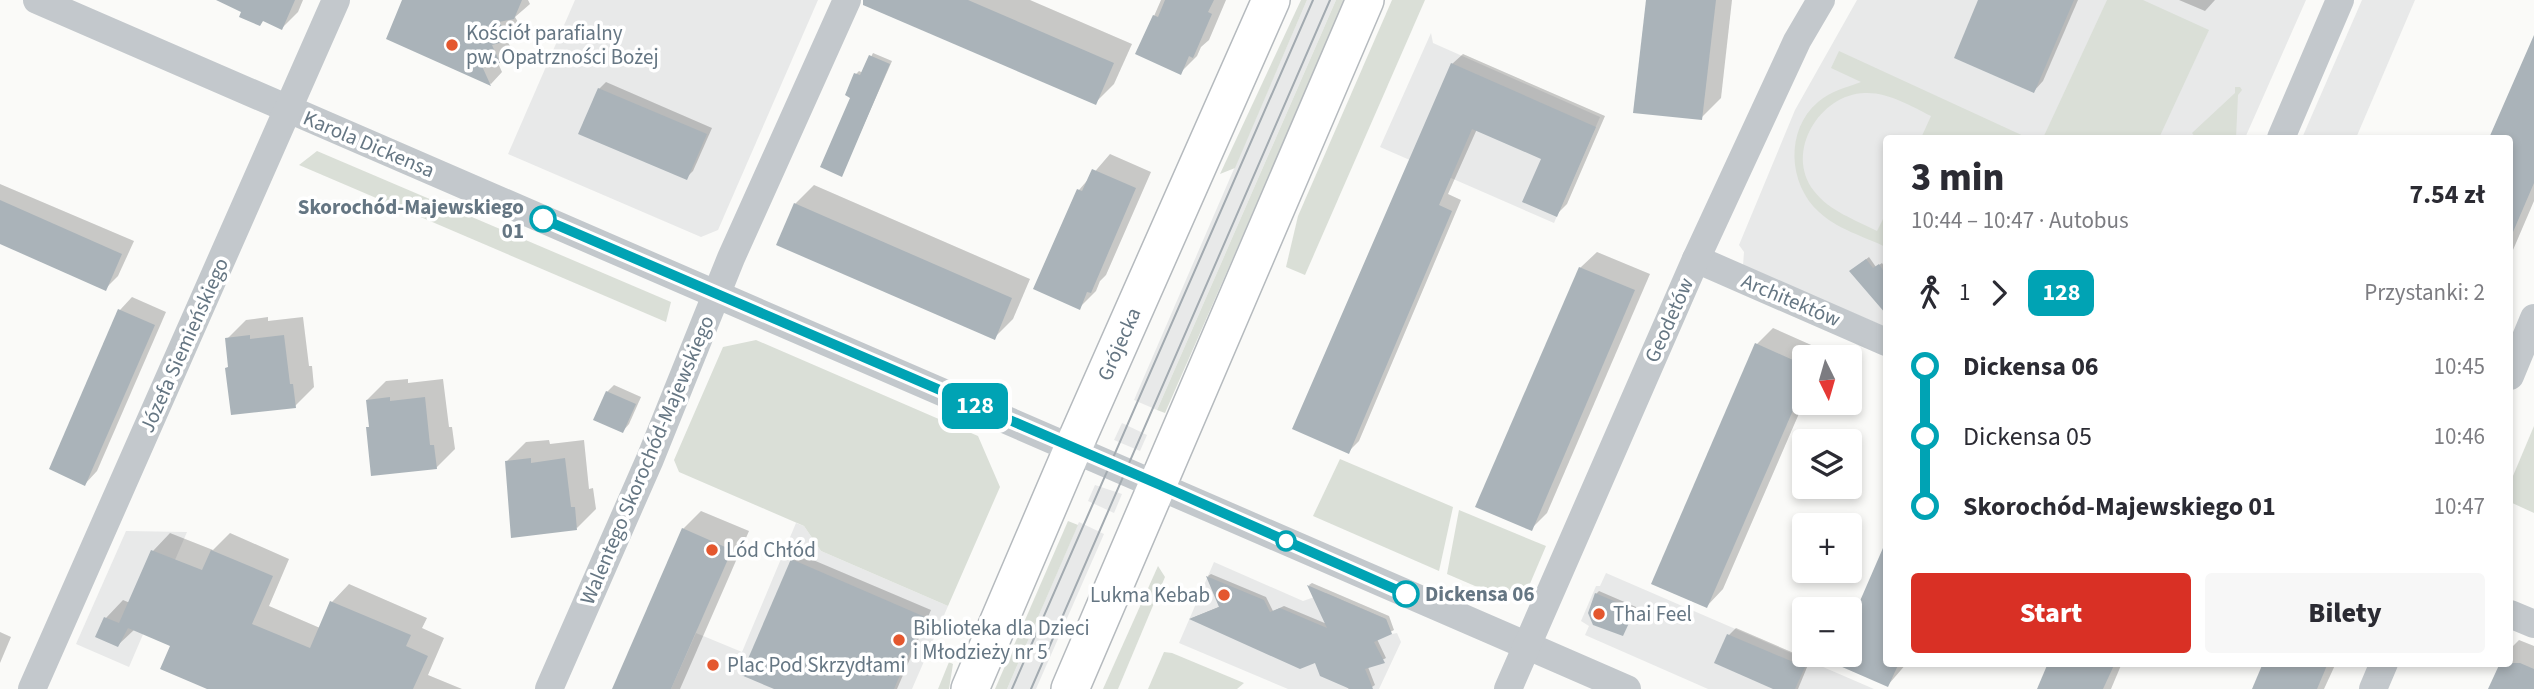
<!DOCTYPE html>
<html lang="pl">
<meta charset="utf-8">
<style>
body{margin:0;font-family:"Source Sans 3",sans-serif;background:#f7f7f7;color:#2b2b33;height:100vh;display:flex;flex-direction:column;font-size:26px;white-space:nowrap}
*{box-sizing:border-box;margin:0}
p{font-size:23px;color:#7c7c81}
.icon{flex:none;width:38px;height:38px;fill:none;stroke:currentColor;stroke-width:2;stroke-linecap:round;stroke-linejoin:round}
.map{position:relative;flex:1;overflow:hidden}
.details{position:absolute;left:1883px;top:135px;width:630px;height:532px;display:flex;flex-direction:column;background:#fff;border-radius:7px;box-shadow:0 4px 10px #0003}
.details>*{flex:none}
.badge{padding:0 14px;border-radius:10px;font-size:24px;line-height:46px}
.needle{width:46px;rotate:175deg}
.tools{position:absolute;left:1792px;top:345px;display:grid;gap:14px}
.tools a{display:grid;place-items:center;width:70px;height:70px;border-radius:7px;background:#fff;box-shadow:0 4px 10px #0003;font-size:35px}
.map>.badge{position:absolute;translate:-50% -50%;box-shadow:0 0 0 4px #fff}
.legs{display:flex;align-items:center;gap:10px;height:77px;padding:0 28px;font-size:23px}
.legs p{margin-inline-start:auto}
.headline{display:flex;align-items:center;justify-content:space-between;height:119px;padding:0 28px}
h1{font-size:38px;font-weight:800;line-height:52px}
.action{display:flex;gap:14px;margin-top:auto;padding:14px 28px}
.action a{flex:1;height:80px;border-radius:7px;background:#d93025;color:#fff;font-size:28px;font-weight:800;line-height:80px;text-align:center}
.action a+a{background:#f7f7f7;color:#2b2b33}
ul{padding:0 28px;list-style:none}
li{display:flex;align-items:center;gap:24px;height:70px;font-size:26px}
li i{display:grid;place-items:center;width:10px;height:100%;margin:0 9px;background:currentColor}
li i::after{content:'';width:18px;height:18px;margin:-9px;border:5px solid;border-radius:50%;background:#fff}
li p{margin-inline-start:auto}
li:first-child i{background:linear-gradient(#0000 50%,currentColor 0)}
li:last-child i{background:linear-gradient(currentColor 50%,#0000 0)}
.map>svg:first-child{display:block}
</style>
<div class="map">
<svg width="2534" height="689" viewBox="0 0 2534 689">
<rect width="100%" height="100%" fill="#fafaf8"/>
<g fill="#e8e9e9">
<path d="M575,0H818L718,230L701,237L508,154Z"/>
<path d="M1307,0H1336L1157,410L1134,400Z"/>
<path d="M1857,0H2306L2245,138H1886V327L1743,266L1744,252L1739,245L1795,110Z"/>
<path d="M2362,0H2415L2356,138H2302Z"/>
<path d="M1431,33L1433,43L1600,117L1554,223L1380,147Z"/>
<path d="M1122,423L1147,435L1140,451L1114,440Z"/>
<path d="M1095,485L1122,494L1114,513L1088,501Z"/>
<path d="M1079,522L1104,534L1036,689H1007Z"/>
<path d="M796,523L804,526L821,551L948,606L912,689H671L696,633L742,652Z"/>
<path d="M126,531L187,532L129,667L76,644Z"/>
<path d="M1214,562L1303,601L1326,593L1386,619L1392,634L1397,633L1401,642L1379,689H1288L1179,643Z"/>
<path d="M1606,573L1874,689H1708L1585,635L1589,626L1581,621L1596,586H1600Z"/>
</g>
<g fill="#dadfd7">
<path d="M1301,0H1307L1235,168L1220,174Z"/>
<path d="M1336,0H1346L1165,413L1157,410Z"/>
<path d="M1392,0H1425L1305,275L1286,267L1298,216Z"/>
<path d="M2107,0H2143L2209,30L2159,138H2043Z"/>
<path d="M1839,51L2028,138H1921L1931,116C1911,106 1888,92 1865,93C1820,94 1784,152 1814,191C1829,211 1856,220 1877,231L1886,213V247C1865,237 1837,229 1819,212C1788,184 1785,130 1818,102C1832,90 1846,88 1861,82L1831,68Z"/>
<path d="M2235,87H2240L2242,90L2238,95L2236,138H2196L2192,133L2235,93Z"/>
<path d="M317,151L671,302L666,322L299,165Z"/>
<path d="M756,340L978,436L1000,487L948,606L821,551L804,526L679,472L674,460L723,347Z"/>
<path d="M2534,426V513L2510,502V483Z"/>
<path d="M1340,459L1453,507L1439,571L1313,516Z"/>
<path d="M1459,510L1546,546L1529,586L1496,595L1447,574Z"/>
<path d="M1068,521L1078,525L1007,689H995Z"/>
<path d="M1158,566L1165,577L1118,689H1103Z"/>
<path d="M1164,652L1172,653L1244,683L1237,689H1148Z"/>
<path d="M949,662L953,664L949,689H938Z"/>
</g>
<g fill="#0003">
<path d="M248,0H303L298,12L282,28Z"/>
<path d="M404,0H528L530,4L515,17L521,27L507,39L511,49L497,61L502,72L491,84L388,38Z"/>
<path d="M883,0H1030L1132,44L1114,84L1095,103Z"/>
<path d="M1161,0H1226L1209,40L1201,47L1197,56L1181,72L1138,53Z"/>
<path d="M1648,0H1732L1721,98L1701,118Z"/>
<path d="M1980,0H2078L2043,81L2034,91Z"/>
<path d="M2179,0H2215L2205,11Z"/>
<path d="M2534,39V201L2510,257V138H2491Z"/>
<path d="M873,53L892,61L842,174L856,74L859,71L863,73Z"/>
<path d="M1463,54L1605,116L1567,204L1556,215L1543,158L1477,129L1448,194L1461,200L1359,441L1348,452L1452,64Z"/>
<path d="M606,82L712,128L693,171L686,178L599,89Z"/>
<path d="M1110,154L1151,172L1106,275L1100,281L1096,291L1080,307L1079,190Z"/>
<path d="M0,184L134,241L118,276L106,288L0,242Z"/>
<path d="M814,185L1030,279L1013,319L994,338L795,204Z"/>
<path d="M1597,252L1650,274L1547,513L1531,529L1580,268Z"/>
<path d="M1869,257L1876,267L1882,263L1886,269V312L1851,271Z"/>
<path d="M132,297L166,312L97,471L85,484L120,310Z"/>
<path d="M268,317V321L303,317L309,366H312L314,387L295,406L230,365L227,339L246,320Z"/>
<path d="M1773,328L1827,352L1824,357H1804V402L1723,589L1707,606L1757,344Z"/>
<path d="M408,379V383L443,379L449,427H452L455,449L436,468L368,428L370,426L367,400L386,381Z"/>
<path d="M614,385L641,397L629,424L623,431L607,392Z"/>
<path d="M549,440L550,444L584,440L589,489L593,488L596,509L577,528L507,461L526,442Z"/>
<path d="M701,511L749,531L680,689H614L683,529Z"/>
<path d="M170,533L213,550L230,533L289,559L269,606L320,628L332,602L349,584L427,618L422,628L444,638L428,675L462,689H211L172,645L135,629L118,645L97,637L106,618L123,600L130,603L153,551Z"/>
<path d="M1886,545V663H1907L1888,685L1835,662L1838,654H1850V628Z"/>
<path d="M799,554L931,610L897,689H778L793,560Z"/>
<path d="M1211,574L1266,597L1273,611L1284,606L1327,624L1309,585L1312,583L1389,616L1394,630L1377,639L1386,658L1368,667L1375,685L1369,689H1349L1316,661L1192,618L1221,606L1208,576Z"/>
<path d="M1599,591L1636,607L1622,634L1596,594Z"/>
<path d="M1736,628L1810,660L1798,689H1778L1717,662L1729,635Z"/>
<path d="M0,632L11,637L0,663Z"/>
<path d="M2519,640L2534,646V689H2489L2510,663V649Z"/>
<path d="M2050,663H2122L2111,689H2039Z"/>
<path d="M2265,663H2336L2324,689H2254Z"/>
</g>
<g fill="#aab3b9">
<path d="M216,0H295L282,30L263,21L260,26L239,17L241,12Z"/>
<path d="M402,0H522L514,19L499,22L510,40L492,45L500,63L481,64L491,86L386,39Z"/>
<path d="M863,0H968L1114,63L1096,105L863,5Z"/>
<path d="M1165,0H1214L1208,12L1212,14L1193,58L1189,56L1181,75L1135,54L1153,15L1158,17Z"/>
<path d="M1646,0H1716L1702,120L1633,113Z"/>
<path d="M1978,0H2074L2034,93L1954,58Z"/>
<path d="M2534,35V183L2510,239V138H2489Z"/>
<path d="M869,55L890,64L842,177L820,167L850,98L845,95L854,73L860,75Z"/>
<path d="M1451,63L1596,127L1557,217L1522,202L1541,159L1472,129L1439,205L1452,211L1349,454L1292,429Z"/>
<path d="M598,88L707,134L687,180L578,134Z"/>
<path d="M1092,169L1136,188L1091,293L1087,292L1080,310L1033,289L1077,189L1082,191Z"/>
<path d="M0,200L122,254L106,291L0,244Z"/>
<path d="M794,203L1012,298L995,340L776,245Z"/>
<path d="M1866,259L1873,268L1879,264L1886,275V314L1849,271Z"/>
<path d="M1579,267L1635,290L1532,531L1475,507Z"/>
<path d="M118,309L155,325L85,486L49,469Z"/>
<path d="M250,335V339L284,335L290,384H293L296,408L231,415L225,368L228,367L225,338Z"/>
<path d="M1755,343L1804,365V385L1707,608L1651,584Z"/>
<path d="M606,391L636,404L623,433L593,420Z"/>
<path d="M390,397V401L425,397L430,445H434L437,469L371,476L366,427H369L366,400Z"/>
<path d="M531,458V463L565,458L571,507H575L577,530L511,538L505,461Z"/>
<path d="M682,528L732,550L725,566L671,689H612Z"/>
<path d="M1886,541V663H1899L1888,687L1833,663H1850V624Z"/>
<path d="M151,550L202,570L211,550L273,576L252,624L310,648L330,601L411,635L406,646L428,656L413,689H207L160,669L170,646L121,625L128,628L118,647L95,637L104,617L119,623Z"/>
<path d="M791,559L925,617L894,689H774L741,675Z"/>
<path d="M1206,576L1264,600L1270,612L1280,608L1327,628L1307,585L1386,619L1392,634L1374,642L1385,663L1365,669L1373,689H1350L1320,676L1315,663L1300,669L1189,619L1219,607Z"/>
<path d="M1595,593L1635,610L1623,636L1593,625L1588,613Z"/>
<path d="M1727,634L1805,667L1795,689H1773L1714,663Z"/>
<path d="M2048,663H2115L2103,689H2037Z"/>
<path d="M2263,663H2328L2317,689H2252Z"/>
<path d="M2500,663H2520L2534,669V689H2488Z"/>
</g>
<g fill="none" stroke-linecap="round" stroke-linejoin="round">
<g stroke="#b5babe" stroke-width="40">
<g id="major">
<path d="M970,689L1073,448L1271,0"/>
<path d="M1070,689L1365,0"/>
</g>
</g>
<g stroke="#c3c8cc" stroke-width="28">
<path d="M37,0L1627,689"/>
<path d="M2281,138L2340,0"/>
<path d="M1696,259L1886,342"/>
<path d="M2510,376L2534,318"/>
<path d="M2510,614L2534,624"/>
<path d="M32,689L336,0"/>
<path d="M549,689L650,459L731,258L847,0"/>
<path d="M1508,689L1696,259L1797,41L1821,0"/>
<path d="M2373,689L2384,663"/>
</g>
<use href="#major" stroke="#fff" stroke-width="37"/>
<g stroke="#a2aab0" stroke-width="2">
<path d="M1012,689L1313,0"/>
<path d="M1031,689L1330,0"/>
</g>
</g>
<g fill="none" stroke-linecap="round" stroke-linejoin="round">
<g stroke="#fff" stroke-width="16">
<path id="line-1" d="M543,219L1158,484L1406,594"/>
</g>
<use href="#line-1" stroke="#00a3b4" stroke-width="10"/>
</g>
<g fill="#e4572e" stroke="#fff" stroke-width="2.5">
<circle cx="452" cy="45" r="7"/>
<circle cx="712" cy="550" r="7"/>
<circle cx="1224" cy="595" r="7"/>
<circle cx="1599" cy="614" r="7"/>
<circle cx="899" cy="640" r="7"/>
<circle cx="713" cy="665" r="7"/>
</g>
<g fill="#fff" stroke="#00a3b4" stroke-width="3.5">
<circle cx="543" cy="219" r="12"/>
<circle cx="1286" cy="541" r="9"/>
<circle cx="1406" cy="594" r="12"/>
</g>
<g text-anchor="middle" stroke-width="7" stroke-linejoin="round" paint-order="stroke">
<g font-size="21" fill="#657683" stroke="#fff" text-anchor="start">
<text x="466" y="40">Kościół parafialny<tspan x="466" dy="24">pw. Opatrzności Bożej</tspan></text>
<text x="726" y="557">Lód Chłód</text>
<text x="1210" y="602" text-anchor="end">Lukma Kebab</text>
<text x="1613" y="621">Thai Feel</text>
<text x="913" y="635">Biblioteka dla Dzieci<tspan x="913" dy="24">i Młodzieży nr 5</tspan></text>
<text x="727" y="672">Plac Pod Skrzydłami</text>
</g>
<g font-size="21" fill="#657683" stroke="#fff">
<text transform="translate(369 144) rotate(23)" y="7">Karola Dickensa</text>
<text transform="translate(1791 300) rotate(23)" y="7">Architektów</text>
<text transform="translate(1669 320) rotate(-66)" y="7">Geodetów</text>
<text transform="translate(1119 344) rotate(-66)" y="7">Grójecka</text>
<text transform="translate(184 345) rotate(-66)" y="7">Józefa Siemieńskiego</text>
<text transform="translate(647 460) rotate(-67)" y="7">Walentego Skorochód-Majewskiego</text>
</g>
<g font-size="21" font-weight="bold" fill="#657683" stroke="#fff" text-anchor="end">
<text x="524" y="214">Skorochód-Majewskiego<tspan x="524" dy="24">01</tspan></text>
<text x="1425" y="601" text-anchor="start">Dickensa 06</text>
</g>
</g>
</svg>
<div class="tools">
<a><svg class="needle" viewBox="-14 -14 28 28"><path d="M0-13l5 13h-10z" fill="#e53935"/><path d="M0 13l5-13h-10z" fill="#7c7c81"/></svg></a>
<a><svg class="icon" aria-label="layers" viewBox="0 0 24 24"><path d="M12 4l9 5-9 5-9-5zM3 14l9 5 9-5"/></svg></a>
<a>+</a>
<a>−</a>
</div>
<b class="badge" style="left:975px;top:406px;background:#00a3b4;color:#fff">128</b>
<section class="details">
<div class="headline"><div><h1>3 min</h1><p>10:44 – 10:47 · Autobus</p></div><b>7.54 zł</b></div>
<div class="legs"><svg class="icon" aria-label="walk" viewBox="0 0 24 24"><circle cx="13" cy="4" r="2"/><path d="M13 8l-2 6 4 7M11 14l-3 7M7 12l3-4h3l4 4"/></svg>1<svg class="icon" aria-label="forward" viewBox="0 0 24 24"><path d="M9 5l7 7-7 7"/></svg><b class="badge" style="background:#00a3b4;color:#fff">128</b><p>Przystanki: 2</p></div>
<ul>
<li><i style="color:#00a3b4"></i><b>Dickensa 06</b><p>10:45</p></li>
<li><i style="color:#00a3b4"></i><span>Dickensa 05</span><p>10:46</p></li>
<li><i style="color:#00a3b4"></i><b>Skorochód-Majewskiego 01</b><p>10:47</p></li>
</ul>
<div class="action"><a>Start</a><a>Bilety</a></div>
</section>
</div>
